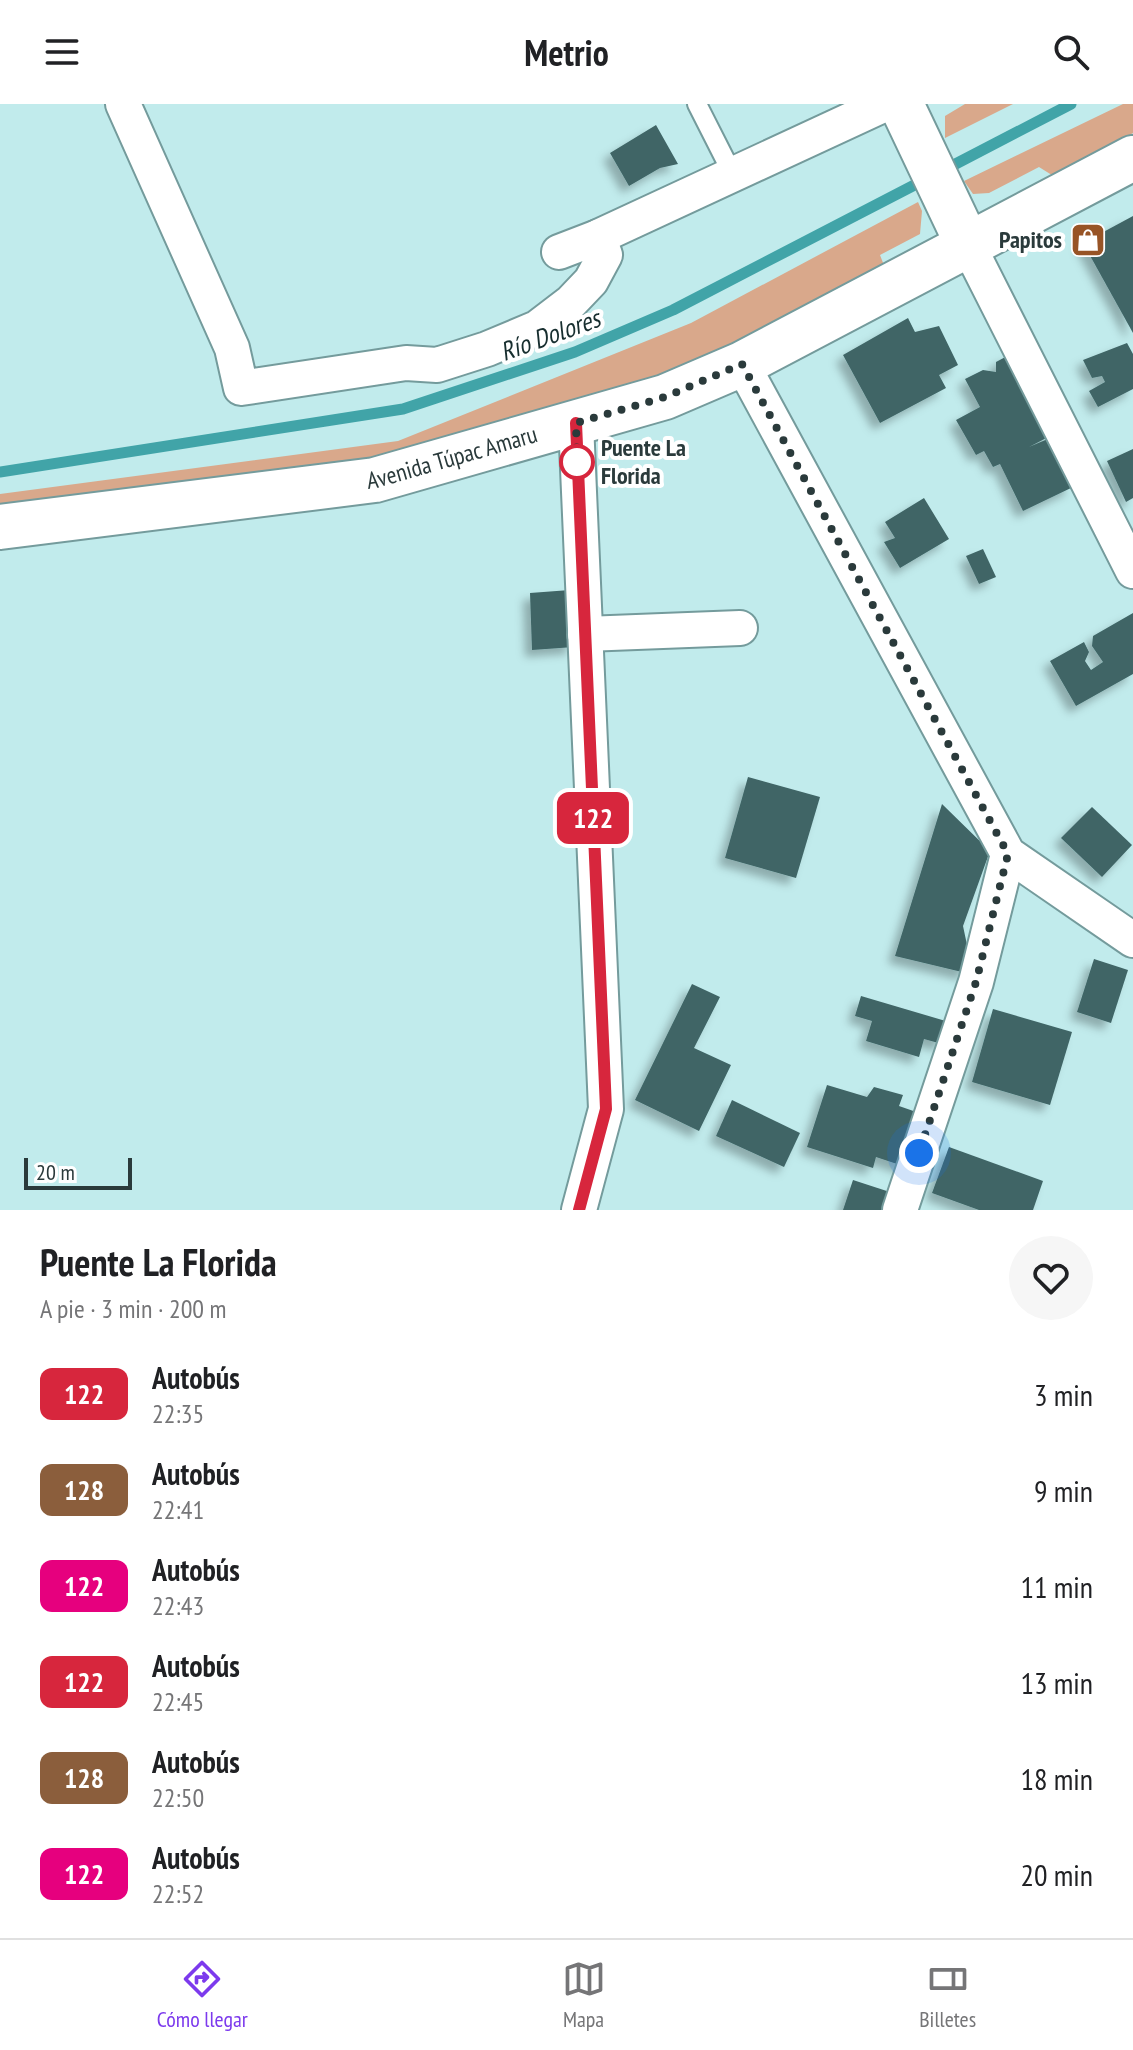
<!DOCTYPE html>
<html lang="es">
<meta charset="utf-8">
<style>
body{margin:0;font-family:"PT Sans Narrow",sans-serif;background:#f6f6f6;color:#202124;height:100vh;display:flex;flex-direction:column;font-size:30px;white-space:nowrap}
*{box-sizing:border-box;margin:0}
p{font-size:26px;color:#757577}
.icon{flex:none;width:44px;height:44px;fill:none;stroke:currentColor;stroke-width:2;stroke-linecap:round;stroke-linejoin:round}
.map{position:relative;height:1106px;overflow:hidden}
.drawer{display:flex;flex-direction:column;background:#fff;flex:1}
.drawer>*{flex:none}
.badge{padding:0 16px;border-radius:12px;font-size:28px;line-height:52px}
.scale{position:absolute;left:24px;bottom:20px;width:108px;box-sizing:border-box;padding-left:8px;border:4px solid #2a3a3b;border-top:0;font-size:22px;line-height:28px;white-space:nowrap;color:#2a3a3b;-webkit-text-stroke:6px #fff;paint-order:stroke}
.you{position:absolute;width:40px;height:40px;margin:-20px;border:6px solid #fff;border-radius:50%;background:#1a73e8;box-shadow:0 0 0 12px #1a73e833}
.map>.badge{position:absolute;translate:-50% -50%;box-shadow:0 0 0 4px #fff}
.round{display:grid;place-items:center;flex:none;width:84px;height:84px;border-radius:42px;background:#f6f6f6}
.summary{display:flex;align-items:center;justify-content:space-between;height:136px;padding:0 40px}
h1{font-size:38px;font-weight:700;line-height:60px}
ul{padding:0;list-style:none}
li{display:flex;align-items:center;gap:24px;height:96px;padding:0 40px}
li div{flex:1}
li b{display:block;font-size:30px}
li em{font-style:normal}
li .badge{min-width:88px;font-weight:700;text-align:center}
header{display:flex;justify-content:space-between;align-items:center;height:104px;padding:0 40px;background:#fff;font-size:36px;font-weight:700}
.tab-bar{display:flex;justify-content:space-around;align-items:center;height:112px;border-top:2px solid #e0e0e0;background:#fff;font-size:22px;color:#757577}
.tab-bar a{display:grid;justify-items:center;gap:4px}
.tab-bar .on{color:#7c3aed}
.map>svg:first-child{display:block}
</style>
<header><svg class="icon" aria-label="menu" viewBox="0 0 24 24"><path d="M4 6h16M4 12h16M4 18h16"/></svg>Metrio<svg class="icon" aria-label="search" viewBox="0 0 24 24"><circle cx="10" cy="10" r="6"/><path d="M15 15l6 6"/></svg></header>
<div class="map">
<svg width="1133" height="1106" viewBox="0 0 1133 1106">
<defs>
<filter id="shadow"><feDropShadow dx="-7" dy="7" stdDeviation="4" flood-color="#0004"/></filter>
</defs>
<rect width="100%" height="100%" fill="#c1ebec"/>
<g fill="#d9a88b">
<path d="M965,0H1013L945,34V12Z"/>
<path d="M1123,0H1133V29L1055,73L1039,63L989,89L973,90L964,77Z"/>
<path d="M918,98L922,107L920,130L880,151L885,164L701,257L578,303L399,353L0,406V390L398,337L691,219Z"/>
</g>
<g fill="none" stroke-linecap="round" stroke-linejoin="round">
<g stroke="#41a4a8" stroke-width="11">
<path d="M944,66L1071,0"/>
<path d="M0,368L403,305L575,248L673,206L928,74"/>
</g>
</g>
<g fill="#3f6566" filter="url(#shadow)">
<path d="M656,21L678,60L660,64L629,82L610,49Z"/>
<path d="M1133,112V229L1083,139Z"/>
<path d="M908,214L915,228L939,222L958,261L939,271L946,284L880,319L843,251Z"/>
<path d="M1127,239L1133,250V285L1098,303L1089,287L1105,278L1102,272L1092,274L1083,256Z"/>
<path d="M1011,250L1054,330L1029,343L1050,334L1073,383L1023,407L1000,360L993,363L984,347L976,351L956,316L980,303L965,275L983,266L996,268V258Z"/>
<path d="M1133,345V394L1126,398L1107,357Z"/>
<path d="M924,394L949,435L900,464L884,438L895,434L885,418Z"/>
<path d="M983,445L996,473L979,480L966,452Z"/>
<path d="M570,486L574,543L532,546L530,489Z"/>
<path d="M1133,509V570L1076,602L1050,557L1084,538L1089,548L1085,557L1091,566L1103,558L1092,542L1093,532Z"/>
<path d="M748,673L820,693L796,774L725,754Z"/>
<path d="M942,700L990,747L963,822L970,855L966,869L895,852Z"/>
<path d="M1092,703L1132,741L1102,773L1061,734Z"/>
<path d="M1094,855L1128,866L1111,919L1077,908Z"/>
<path d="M692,880L720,893L694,944L731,961L699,1027L635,996Z"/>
<path d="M861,892L949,918L942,940L924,935L919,953L866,937L872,917L855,912Z"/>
<path d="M993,905L1072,928L1050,1001L972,978Z"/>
<path d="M827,981L867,993L874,983L903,991L899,1002L922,1010L906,1063L876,1053L873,1064L807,1043Z"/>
<path d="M732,996L800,1029L784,1063L716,1032Z"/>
<path d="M949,1043L1043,1077L1033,1106H979L932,1089Z"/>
<path d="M853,1076L899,1091L894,1106H843Z"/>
</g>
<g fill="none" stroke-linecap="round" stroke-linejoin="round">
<g stroke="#749b9c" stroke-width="22">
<path id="service" d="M697,0L733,71"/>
</g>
<g stroke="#749b9c" stroke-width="38">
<g id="minor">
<path d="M123,0L232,244L241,284L406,259L437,261L487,245L537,224L571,198L591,177L605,151L598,133"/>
<path d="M968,141L1133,467"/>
<path d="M559,148L598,133L885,0"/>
<path d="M742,260L1008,750L1133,836"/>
<path d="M576,319L606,1005L579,1106"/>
<path d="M585,530L740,524"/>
<path d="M900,1106L976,878L1008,750"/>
</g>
</g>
<g stroke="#749b9c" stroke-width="48">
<g id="tertiary">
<path d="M901,0L968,141"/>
<path id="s1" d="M0,423L375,376L665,293L742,260L1133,54"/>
</g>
</g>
<use href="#service" stroke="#fff" stroke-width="18"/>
<use href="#minor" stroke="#fff" stroke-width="34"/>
<use href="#tertiary" stroke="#fff" stroke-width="44"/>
</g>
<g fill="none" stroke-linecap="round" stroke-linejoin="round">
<g stroke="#fff" stroke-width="18">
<path id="line" d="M576,319L606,1005L579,1106"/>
</g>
<use href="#line" stroke="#d7263d" stroke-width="12"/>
<path stroke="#2a3a3b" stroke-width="8" stroke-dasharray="0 14.4" d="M577,358L576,319L665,293L742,260L1008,750L976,878L919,1049"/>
</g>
<defs>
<g id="shop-square" transform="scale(1.8)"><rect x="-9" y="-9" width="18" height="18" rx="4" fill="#985426" stroke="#fff"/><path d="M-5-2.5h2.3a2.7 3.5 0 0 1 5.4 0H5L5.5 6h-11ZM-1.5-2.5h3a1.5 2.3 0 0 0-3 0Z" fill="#fff"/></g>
</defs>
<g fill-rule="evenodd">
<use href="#shop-square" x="1088" y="136"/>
</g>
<circle fill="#fff" stroke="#d7263d" stroke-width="4" cx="577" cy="358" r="16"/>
<g text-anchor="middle" stroke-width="8" stroke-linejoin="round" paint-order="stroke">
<g font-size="24" font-weight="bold" fill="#2a3a3b" stroke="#fff" text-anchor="end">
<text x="1062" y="144">Papitos</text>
</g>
<g font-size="24" font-weight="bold" fill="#2a3a3b" stroke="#fff" text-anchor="start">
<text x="601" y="352">Puente La<tspan x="601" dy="28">Florida</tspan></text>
</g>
<g font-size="24" fill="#2a3a3b" stroke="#fff">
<text dy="8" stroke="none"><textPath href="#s1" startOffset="458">Avenida Túpac Amaru</textPath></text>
</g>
<g font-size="26" font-style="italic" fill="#172e2f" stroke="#fff">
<text transform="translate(550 231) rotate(-20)" y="9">Río Dolores</text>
</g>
</g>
</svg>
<div class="scale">20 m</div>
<div class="you" style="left:919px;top:1049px"></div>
<b class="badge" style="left:593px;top:714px;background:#d7263d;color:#fff">122</b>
</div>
<section class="drawer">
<div class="summary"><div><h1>Puente La Florida</h1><p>A pie · 3 min · 200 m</p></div><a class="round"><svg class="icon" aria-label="heart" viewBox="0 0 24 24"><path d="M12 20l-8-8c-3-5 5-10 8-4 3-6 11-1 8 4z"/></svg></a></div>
<ul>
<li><span class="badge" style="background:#d7263d;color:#fff">122</span><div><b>Autobús</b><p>22:35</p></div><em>3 min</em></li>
<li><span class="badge" style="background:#8b5e3c;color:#fff">128</span><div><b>Autobús</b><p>22:41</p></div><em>9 min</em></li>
<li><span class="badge" style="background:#e6007e;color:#fff">122</span><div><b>Autobús</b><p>22:43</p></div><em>11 min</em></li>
<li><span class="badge" style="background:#d7263d;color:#fff">122</span><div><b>Autobús</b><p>22:45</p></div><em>13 min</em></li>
<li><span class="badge" style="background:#8b5e3c;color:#fff">128</span><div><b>Autobús</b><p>22:50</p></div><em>18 min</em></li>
<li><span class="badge" style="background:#e6007e;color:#fff">122</span><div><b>Autobús</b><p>22:52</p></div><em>20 min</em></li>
</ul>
</section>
<nav class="tab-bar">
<a class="on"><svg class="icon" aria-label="directions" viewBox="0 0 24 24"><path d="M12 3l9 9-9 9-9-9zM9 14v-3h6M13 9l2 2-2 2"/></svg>Cómo llegar</a>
<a><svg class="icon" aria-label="map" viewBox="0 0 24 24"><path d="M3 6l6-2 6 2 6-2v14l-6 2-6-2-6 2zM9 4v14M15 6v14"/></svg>Mapa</a>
<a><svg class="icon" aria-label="tickets" viewBox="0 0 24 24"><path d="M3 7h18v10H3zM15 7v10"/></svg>Billetes</a>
</nav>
